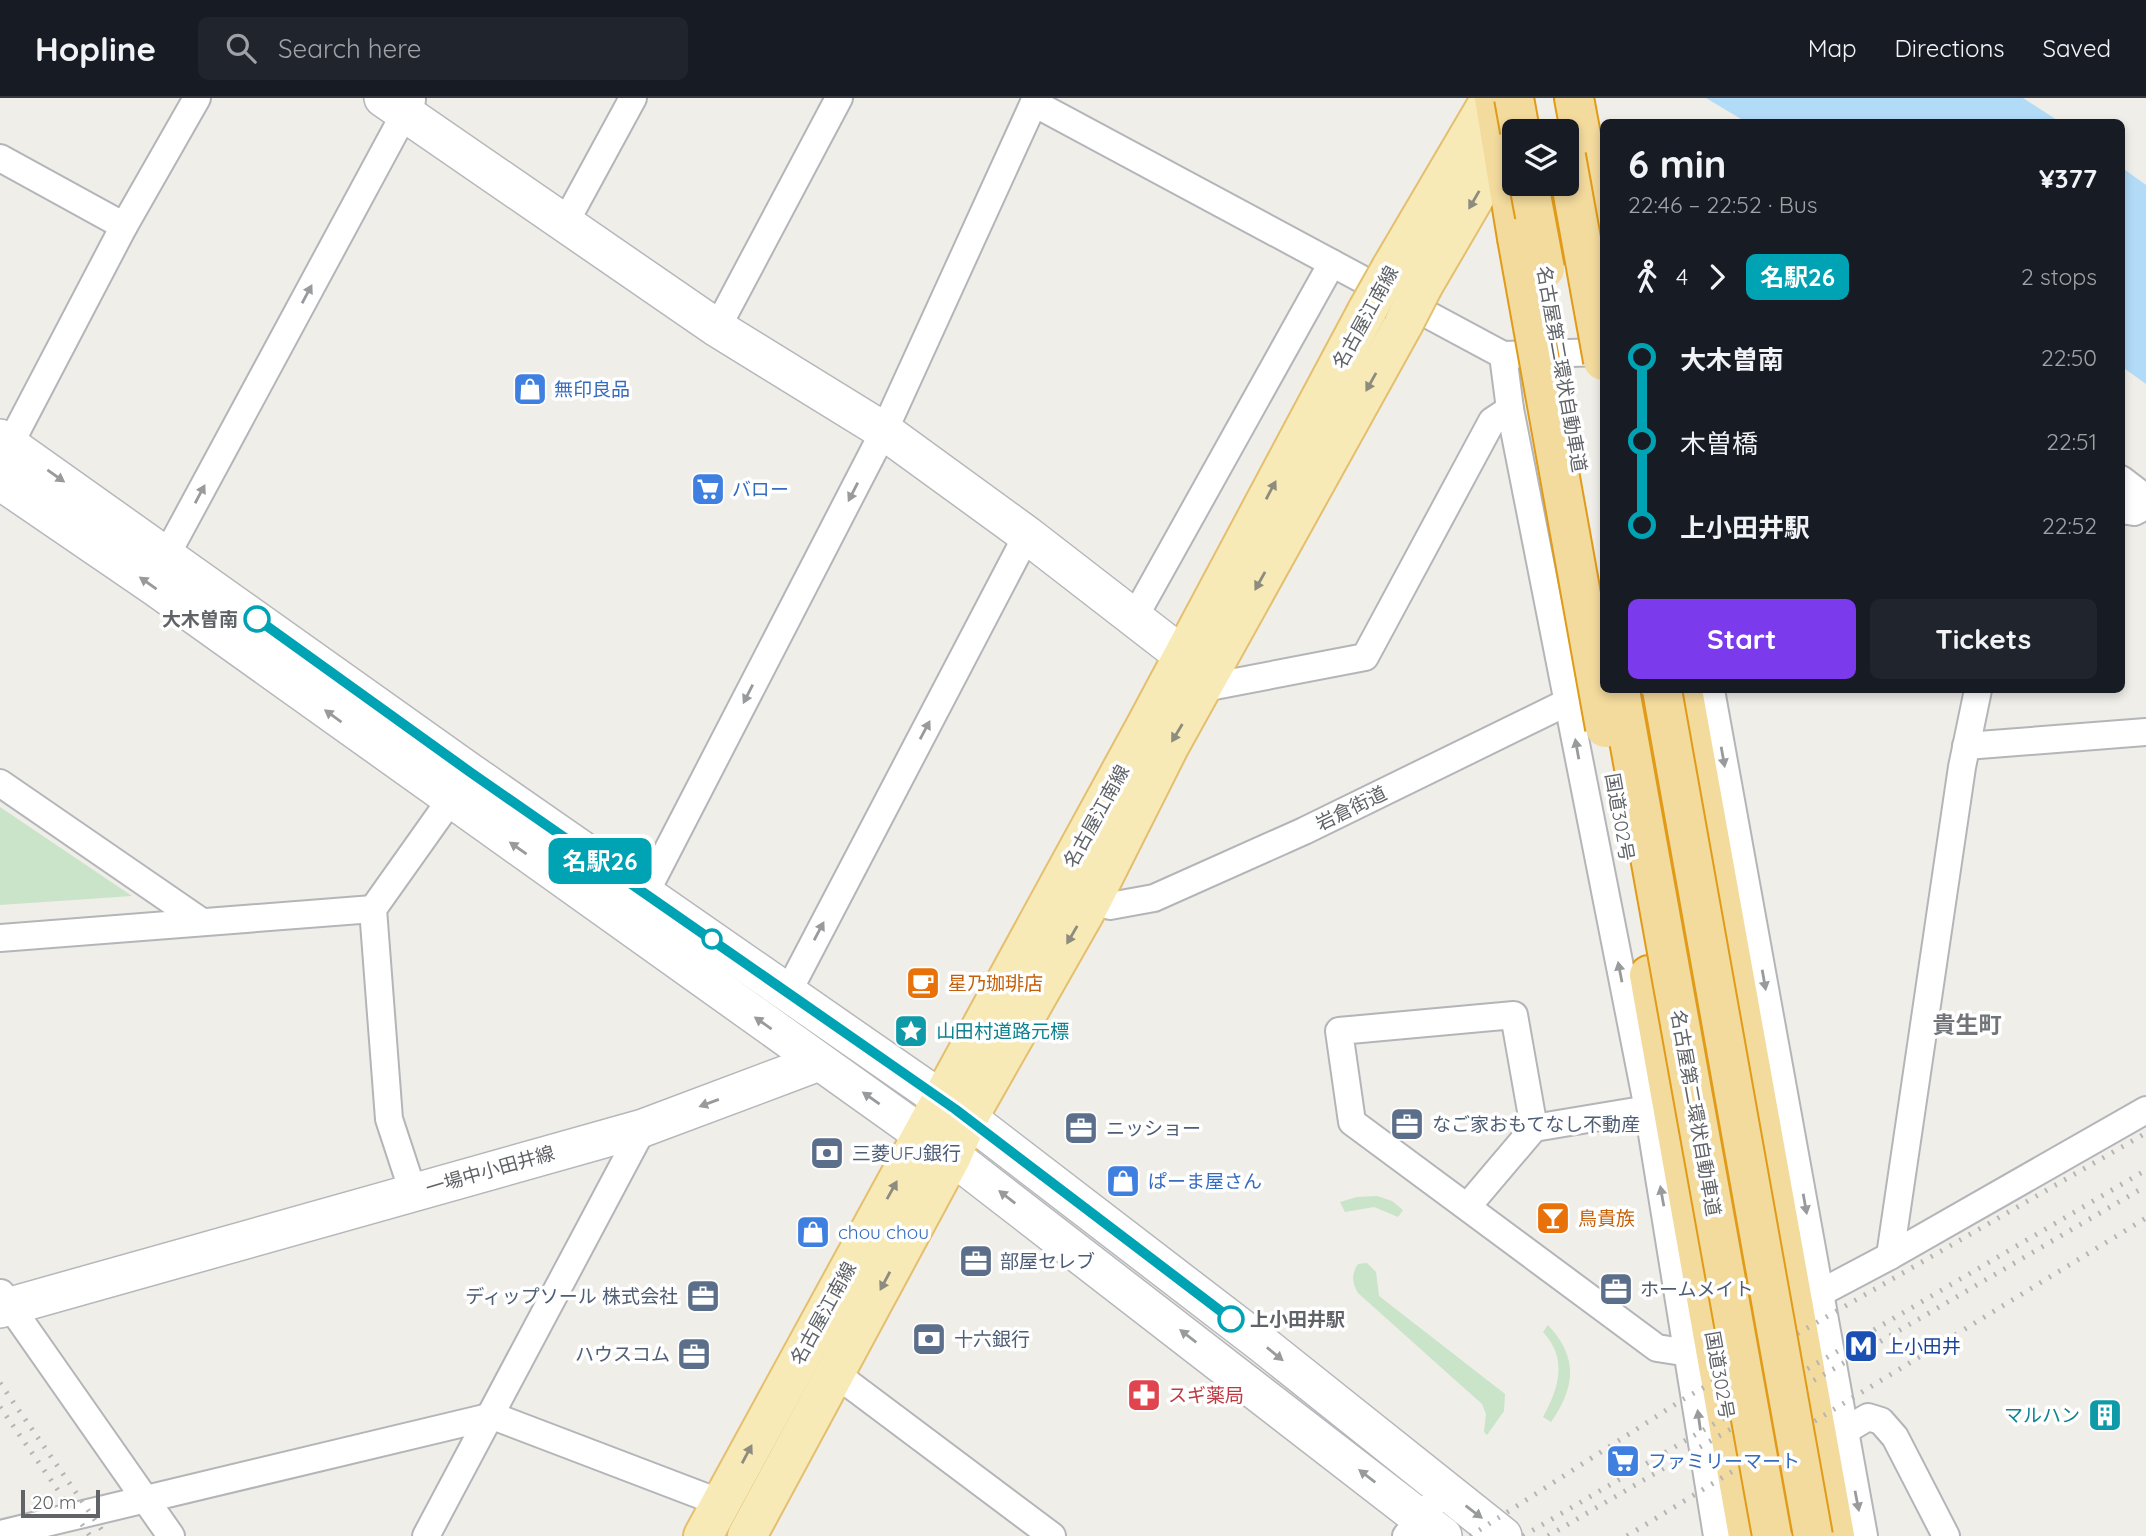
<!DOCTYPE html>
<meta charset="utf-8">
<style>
body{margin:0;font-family:Quicksand,"Noto Sans JP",sans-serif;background:#20242c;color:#f1f3f6;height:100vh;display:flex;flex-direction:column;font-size:26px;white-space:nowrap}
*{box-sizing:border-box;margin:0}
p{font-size:23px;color:#9ea1a6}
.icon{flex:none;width:38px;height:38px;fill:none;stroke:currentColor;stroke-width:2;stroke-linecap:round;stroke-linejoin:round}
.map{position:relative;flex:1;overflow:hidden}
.side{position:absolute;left:1600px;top:21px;width:525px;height:574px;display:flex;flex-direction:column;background:#171b24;border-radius:10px;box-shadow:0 4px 10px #0003}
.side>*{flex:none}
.badge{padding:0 14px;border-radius:10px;font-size:24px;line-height:46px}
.tools{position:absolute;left:1502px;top:21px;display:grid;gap:14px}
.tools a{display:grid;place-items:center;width:77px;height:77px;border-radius:10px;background:#171b24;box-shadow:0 4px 10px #0003;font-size:35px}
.scale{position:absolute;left:21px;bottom:18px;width:79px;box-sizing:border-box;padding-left:7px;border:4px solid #606367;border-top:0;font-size:19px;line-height:24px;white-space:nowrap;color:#606367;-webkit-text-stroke:5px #fff;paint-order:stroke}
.map>.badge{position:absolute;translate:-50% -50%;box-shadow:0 0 0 4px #fff}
.legs{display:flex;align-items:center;gap:10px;height:77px;padding:0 28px;font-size:23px}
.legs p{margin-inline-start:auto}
.overview{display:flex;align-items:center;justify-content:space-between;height:119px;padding:0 28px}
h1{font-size:38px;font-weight:700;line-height:52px}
.primary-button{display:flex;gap:14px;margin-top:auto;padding:14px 28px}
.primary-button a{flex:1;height:80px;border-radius:10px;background:#7c3aed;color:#fff;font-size:28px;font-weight:700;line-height:80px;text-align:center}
.primary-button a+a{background:#20242c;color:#f1f3f6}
ul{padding:0 28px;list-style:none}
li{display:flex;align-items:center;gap:24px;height:84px;font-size:26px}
li i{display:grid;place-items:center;width:10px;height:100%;margin:0 9px;background:currentColor}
li i::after{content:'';width:18px;height:18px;margin:-9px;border:5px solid;border-radius:50%;background:#171b24}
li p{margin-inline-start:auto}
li:first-child i{background:linear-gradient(#0000 50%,currentColor 0)}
li:last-child i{background:linear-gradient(currentColor 50%,#0000 0)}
header{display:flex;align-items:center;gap:42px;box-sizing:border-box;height:98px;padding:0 35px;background:#171b24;border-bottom:2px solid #363941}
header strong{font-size:33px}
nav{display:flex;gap:38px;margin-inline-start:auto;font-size:24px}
.search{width:490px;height:63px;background:#20242c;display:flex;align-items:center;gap:18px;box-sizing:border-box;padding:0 24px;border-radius:10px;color:#9ea1a6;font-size:26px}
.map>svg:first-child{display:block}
</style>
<header>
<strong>Hopline</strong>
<div class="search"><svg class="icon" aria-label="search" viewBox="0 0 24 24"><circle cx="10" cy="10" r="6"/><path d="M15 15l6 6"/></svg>Search here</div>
<nav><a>Map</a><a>Directions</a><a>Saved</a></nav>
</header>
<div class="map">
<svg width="2146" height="1438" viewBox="0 0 2146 1438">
<rect width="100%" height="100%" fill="#f0eee9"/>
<g fill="#c9e4c8">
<path d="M0,709L132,798L0,807Z"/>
<path d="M1377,1098L1392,1103L1403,1112L1398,1119L1374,1109L1345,1114L1340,1104L1357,1099Z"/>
<path d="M1367,1165L1376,1174L1379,1198L1505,1296L1504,1313L1487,1337L1484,1334L1486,1316L1482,1306L1358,1195C1352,1185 1351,1177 1358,1166Z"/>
<path d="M1548,1227C1579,1260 1575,1290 1551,1324L1543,1319C1559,1290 1568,1261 1543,1234Z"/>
</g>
<g fill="#b2dbf7">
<path d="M1706,0H2023L2060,24H1746Z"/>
<path d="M2121,69L2146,87V286L2121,268Z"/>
</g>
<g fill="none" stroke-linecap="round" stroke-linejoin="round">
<g stroke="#b3b5b9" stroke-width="30">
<g id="street">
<path d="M1034,5L1503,257L1603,254"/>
<path d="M0,60L124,128"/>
<path d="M565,125L633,0"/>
<path d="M717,230L839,0"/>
<path d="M1503,257L1510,311L1648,1011L1717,1438"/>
<path d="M0,365L124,128L197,0"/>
<path d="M2121,381L2146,400"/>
<path d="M2121,412L2134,414L2146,408"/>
<path d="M167,456L412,2"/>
<path d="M1134,520L1332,165"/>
<path d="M1204,590L1365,559L1492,323L1510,311"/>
<path d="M1711,592L1864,1438"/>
<path d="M1966,648L2146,634"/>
<path d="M0,685L202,824"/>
<path d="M646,794L884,333L1036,0"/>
<path d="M1092,802L1110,808L1154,800L1304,733L1582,597"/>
<path d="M0,840L373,811"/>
<path d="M788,894L1027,437"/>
<path d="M1534,1030L1648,1011"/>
<path d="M413,1094L389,1021L373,811L461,687"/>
<path d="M1467,1109L1534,1030L1514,917L1339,933L1352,1024L1657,1250L1689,1255"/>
<path d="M1890,1158L1962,669L1978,592"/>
<path d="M1822,1194L1890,1158L2146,1012"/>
<path d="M1,1195L171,1438"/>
<path d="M836,1276L1052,1438"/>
<path d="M1843,1334L1868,1319L1881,1323L1895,1339L1946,1438"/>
<path d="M0,1436L493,1318L721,1405"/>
<path d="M426,1438L643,1030"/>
<path d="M1406,1438L1444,1392"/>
</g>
</g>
<g stroke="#b5b7bb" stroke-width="40">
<g id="secondary">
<path d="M383,0L717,230L884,333L1027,437L1182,557"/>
<path d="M0,340L470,674L968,1020L1261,1245L1503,1438"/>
<path d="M0,383L155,489L952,1058L1443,1438"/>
<path d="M0,1211L643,1030L819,964"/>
</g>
</g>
<g stroke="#e4bf6e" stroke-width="42">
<g id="primary">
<path d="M1391,170L1491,0"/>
<path d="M1423,188L1514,32"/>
<path d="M703,1438L1146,627L1368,211"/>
<path d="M747,1438L952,1058L968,1020L1092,802L1170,647L1404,225"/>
</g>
</g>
<g stroke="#e09b18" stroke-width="42">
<g id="highway">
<path d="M1494,0L1517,140"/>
<path d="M1574,0L1603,154"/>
<path d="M1683,592L1835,1438"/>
<path d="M1649,877L1748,1438"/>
</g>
</g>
<use href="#street" stroke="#fff" stroke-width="26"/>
<use href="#secondary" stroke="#fff" stroke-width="37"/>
<use href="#primary" stroke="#f7eab7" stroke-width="38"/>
<use href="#highway" stroke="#f3da9d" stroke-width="38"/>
<g stroke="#b4b5b5" stroke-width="5" stroke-dasharray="2 9" stroke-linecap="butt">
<path d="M0,1285L106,1438"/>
<path d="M0,1309L90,1438"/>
<path d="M1470,1438L1682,1302L2146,1035"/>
<path d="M1523,1438L2146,1072"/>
<path d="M1548,1438L2146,1088"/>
<path d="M1627,1438L2146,1120"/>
</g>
<g stroke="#e4bf6e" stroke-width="42" stroke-linecap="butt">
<g id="primary-bridge">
<path d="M1368,211L1391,170"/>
<path d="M1404,225L1423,188"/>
</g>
</g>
<g stroke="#e09b18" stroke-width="42" stroke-linecap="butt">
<g id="highway-bridge">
<path d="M1514,0L1520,33"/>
<path d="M1566,58L1603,263"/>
<path d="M1529,86L1545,171"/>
<path d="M1517,140L1605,630"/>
<path d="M1620,592L1772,1438"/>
<path d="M1662,592L1813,1438"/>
</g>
</g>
<use href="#primary-bridge" stroke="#f7eab7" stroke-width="38"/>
<use href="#highway-bridge" stroke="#f3da9d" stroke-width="38"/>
</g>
<defs><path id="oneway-solid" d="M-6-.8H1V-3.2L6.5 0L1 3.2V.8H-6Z" transform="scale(1.75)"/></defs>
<g fill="#8d8c7f">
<use href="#oneway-solid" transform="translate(1474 102) rotate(120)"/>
<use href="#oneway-solid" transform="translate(1371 284) rotate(119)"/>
<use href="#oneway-solid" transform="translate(1271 392) rotate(-62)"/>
<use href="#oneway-solid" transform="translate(1260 483) rotate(119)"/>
<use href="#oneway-solid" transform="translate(1177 635) rotate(121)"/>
<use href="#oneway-solid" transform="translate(1072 837) rotate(120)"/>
<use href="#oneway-solid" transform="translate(892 1092) rotate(-61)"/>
<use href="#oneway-solid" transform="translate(885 1183) rotate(118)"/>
<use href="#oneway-solid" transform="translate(747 1356) rotate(-62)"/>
</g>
<g fill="#989a9c">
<use href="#oneway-solid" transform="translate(307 196) rotate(-62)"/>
<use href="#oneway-solid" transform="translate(56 378) rotate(35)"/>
<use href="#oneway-solid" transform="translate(853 394) rotate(117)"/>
<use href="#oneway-solid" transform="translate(200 396) rotate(-62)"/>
<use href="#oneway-solid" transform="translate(148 485) rotate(-145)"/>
<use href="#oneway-solid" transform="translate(748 596) rotate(117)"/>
<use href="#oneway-solid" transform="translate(333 618) rotate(-144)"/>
<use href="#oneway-solid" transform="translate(925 632) rotate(-62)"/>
<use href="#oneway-solid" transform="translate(1577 651) rotate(-100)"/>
<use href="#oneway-solid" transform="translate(1723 659) rotate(80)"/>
<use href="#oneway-solid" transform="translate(518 750) rotate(-145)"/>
<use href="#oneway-solid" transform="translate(819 833) rotate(-62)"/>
<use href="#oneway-solid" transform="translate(1620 874) rotate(-101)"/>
<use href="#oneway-solid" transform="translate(1764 882) rotate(80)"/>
<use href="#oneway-solid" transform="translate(763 925) rotate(-145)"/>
<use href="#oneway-solid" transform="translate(871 1000) rotate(-145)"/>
<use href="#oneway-solid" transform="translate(709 1005) rotate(160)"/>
<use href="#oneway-solid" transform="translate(1662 1098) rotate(-100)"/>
<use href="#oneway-solid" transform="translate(1007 1099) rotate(-142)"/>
<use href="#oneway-solid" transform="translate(1805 1106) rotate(80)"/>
<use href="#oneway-solid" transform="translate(1188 1238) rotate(-142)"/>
<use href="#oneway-solid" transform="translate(1275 1256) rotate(39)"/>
<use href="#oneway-solid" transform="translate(1699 1322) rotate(-98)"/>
<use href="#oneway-solid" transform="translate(1367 1378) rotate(-142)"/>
<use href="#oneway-solid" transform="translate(1857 1403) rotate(79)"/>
<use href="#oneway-solid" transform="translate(1474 1414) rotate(37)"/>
</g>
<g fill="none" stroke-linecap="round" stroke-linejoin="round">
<g stroke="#fff" stroke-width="16">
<path id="line-1" d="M257,521L470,674L955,1011L1231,1221"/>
</g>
<use href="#line-1" stroke="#00a3b4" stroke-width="10"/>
</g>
<defs>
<g id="shop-square" transform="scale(1.75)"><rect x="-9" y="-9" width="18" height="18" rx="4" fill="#3f7fe0" stroke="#fff"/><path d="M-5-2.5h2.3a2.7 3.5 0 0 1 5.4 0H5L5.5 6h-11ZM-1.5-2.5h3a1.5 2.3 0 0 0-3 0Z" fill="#fff"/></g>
<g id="supermarket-square" transform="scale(1.75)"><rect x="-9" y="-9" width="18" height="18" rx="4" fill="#3f7fe0" stroke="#fff"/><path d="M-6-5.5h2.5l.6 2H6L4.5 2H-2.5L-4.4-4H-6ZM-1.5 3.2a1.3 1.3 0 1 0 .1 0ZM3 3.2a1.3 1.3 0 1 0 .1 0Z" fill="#fff"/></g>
<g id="cafe-square" transform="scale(1.75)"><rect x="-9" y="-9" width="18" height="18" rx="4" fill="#e8710a" stroke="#fff"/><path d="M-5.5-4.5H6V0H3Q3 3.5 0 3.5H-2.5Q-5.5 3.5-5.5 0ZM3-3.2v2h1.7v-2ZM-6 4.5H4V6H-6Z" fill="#fff"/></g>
<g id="sight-square" transform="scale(1.75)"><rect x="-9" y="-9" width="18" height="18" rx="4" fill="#0f9aa8" stroke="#fff"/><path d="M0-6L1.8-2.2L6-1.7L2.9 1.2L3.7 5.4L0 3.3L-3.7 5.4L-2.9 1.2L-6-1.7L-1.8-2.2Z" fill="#fff"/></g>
<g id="office-square" transform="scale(1.75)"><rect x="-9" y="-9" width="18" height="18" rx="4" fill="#5c6f8a" stroke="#fff"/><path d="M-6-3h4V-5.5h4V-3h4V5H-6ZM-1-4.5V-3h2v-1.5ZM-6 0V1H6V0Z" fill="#fff"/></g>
<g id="bank-square" transform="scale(1.75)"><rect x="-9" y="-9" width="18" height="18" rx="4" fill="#5c6f8a" stroke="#fff"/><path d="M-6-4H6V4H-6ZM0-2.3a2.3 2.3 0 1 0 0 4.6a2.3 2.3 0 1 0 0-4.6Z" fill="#fff"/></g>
<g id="bar-square" transform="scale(1.75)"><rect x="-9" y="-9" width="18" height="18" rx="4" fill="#e8710a" stroke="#fff"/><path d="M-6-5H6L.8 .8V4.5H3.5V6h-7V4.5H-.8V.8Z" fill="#fff"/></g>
<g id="metro-square" transform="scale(1.75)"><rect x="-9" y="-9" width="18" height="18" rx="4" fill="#1a4fb4" stroke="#fff"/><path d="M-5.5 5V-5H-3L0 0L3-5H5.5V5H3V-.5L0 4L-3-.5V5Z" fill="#fff"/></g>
<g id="pharmacy-square" transform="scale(1.75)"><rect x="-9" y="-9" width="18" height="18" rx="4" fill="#e0444e" stroke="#fff"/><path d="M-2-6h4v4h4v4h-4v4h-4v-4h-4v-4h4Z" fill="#fff"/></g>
<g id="building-square" transform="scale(1.75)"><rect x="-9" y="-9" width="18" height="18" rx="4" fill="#0f9aa8" stroke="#fff"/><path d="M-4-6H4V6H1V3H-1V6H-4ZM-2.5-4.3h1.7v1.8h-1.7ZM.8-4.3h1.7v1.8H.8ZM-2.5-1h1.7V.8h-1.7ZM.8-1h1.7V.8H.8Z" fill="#fff"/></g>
</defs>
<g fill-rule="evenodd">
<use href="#shop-square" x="530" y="291"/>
<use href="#supermarket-square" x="708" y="391"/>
<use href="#cafe-square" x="923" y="885"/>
<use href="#sight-square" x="911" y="933"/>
<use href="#office-square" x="1407" y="1026"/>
<use href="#office-square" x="1081" y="1030"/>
<use href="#bank-square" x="827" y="1055"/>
<use href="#shop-square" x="1123" y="1083"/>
<use href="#bar-square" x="1553" y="1120"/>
<use href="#shop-square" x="813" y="1134"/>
<use href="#office-square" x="976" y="1163"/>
<use href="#office-square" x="1616" y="1191"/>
<use href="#office-square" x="703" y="1198"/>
<use href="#bank-square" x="929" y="1241"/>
<use href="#metro-square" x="1861" y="1248"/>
<use href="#office-square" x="694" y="1256"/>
<use href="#pharmacy-square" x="1144" y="1297"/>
<use href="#building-square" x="2105" y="1317"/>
<use href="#supermarket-square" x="1623" y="1363"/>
</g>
<g fill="#fff" stroke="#00a3b4" stroke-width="3.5">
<circle cx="257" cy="521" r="12"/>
<circle cx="712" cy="841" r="9"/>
<circle cx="1231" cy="1221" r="12"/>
</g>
<g text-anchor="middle" stroke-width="7" stroke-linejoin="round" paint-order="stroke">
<g font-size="19" fill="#606367" stroke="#fff">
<text transform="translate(1365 219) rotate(-61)" y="7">名古屋江南線</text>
<text transform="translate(1562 271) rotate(80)" y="7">名古屋第二環状自動車道</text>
<text transform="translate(1351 710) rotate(-26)" y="7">岩倉街道</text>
<text transform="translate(1096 718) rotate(-61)" y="7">名古屋江南線</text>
<text transform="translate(1620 719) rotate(80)" y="7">国道302号</text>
<text transform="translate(1696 1015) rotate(80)" y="7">名古屋第二環状自動車道</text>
<text transform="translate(490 1072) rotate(-16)" y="7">一場中小田井線</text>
<text transform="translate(823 1215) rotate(-61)" y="7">名古屋江南線</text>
<text transform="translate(1720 1277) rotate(80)" y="7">国道302号</text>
</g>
<g font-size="19" fill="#366cbe" stroke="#fff" text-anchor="start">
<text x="554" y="298">無印良品</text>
<text x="732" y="398">バロー</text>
<text x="1148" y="1090">ぱーま屋さん</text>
<text x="838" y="1141">chou chou</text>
<text x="1648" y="1370">ファミリーマート</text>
</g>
<g font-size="19" font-weight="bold" fill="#606367" stroke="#fff" text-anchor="end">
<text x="238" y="528">大木曽南</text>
<text x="1250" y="1228" text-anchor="start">上小田井駅</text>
</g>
<g font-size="19" fill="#c56008" stroke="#fff" text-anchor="start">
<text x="948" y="892">星乃珈琲店</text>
<text x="1578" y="1127">鳥貴族</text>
</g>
<g font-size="19" fill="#0d838f" stroke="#fff" text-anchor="start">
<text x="936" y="940">山田村道路元標</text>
<text x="2080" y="1324" text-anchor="end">マルハン</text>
</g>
<g font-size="19" fill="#4e5e75" stroke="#fff" text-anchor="start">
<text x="1432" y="1033">なご家おもてなし不動産</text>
<text x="1106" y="1037">ニッショー</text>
<text x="852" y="1062">三菱UFJ銀行</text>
<text x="1000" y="1170">部屋セレブ</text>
<text x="1640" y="1198">ホームメイト</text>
<text x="678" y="1205" text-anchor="end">ディップソール 株式会社</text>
<text x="954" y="1248">十六銀行</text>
<text x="670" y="1263" text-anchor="end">ハウスコム</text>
</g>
<g font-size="19" fill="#164399" stroke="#fff" text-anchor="start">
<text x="1885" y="1255">上小田井</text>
</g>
<g font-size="19" fill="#be3a42" stroke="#fff" text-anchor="start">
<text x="1168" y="1304">スギ薬局</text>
</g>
<g font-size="23" font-weight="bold" fill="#717579" stroke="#fff">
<text x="1967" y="935">貴生町</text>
</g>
</g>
</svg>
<div class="tools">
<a><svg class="icon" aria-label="layers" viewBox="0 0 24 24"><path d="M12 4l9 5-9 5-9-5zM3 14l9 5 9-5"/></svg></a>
</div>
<div class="scale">20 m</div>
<b class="badge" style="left:600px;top:763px;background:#00a3b4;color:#fff">名駅26</b>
<section class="side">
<div class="overview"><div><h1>6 min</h1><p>22:46 – 22:52 · Bus</p></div><b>¥377</b></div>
<div class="legs"><svg class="icon" aria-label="walk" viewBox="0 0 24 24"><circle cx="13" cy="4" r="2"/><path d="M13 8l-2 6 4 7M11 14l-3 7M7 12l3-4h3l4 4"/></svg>4<svg class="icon" aria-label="forward" viewBox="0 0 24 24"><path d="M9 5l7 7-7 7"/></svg><b class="badge" style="background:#00a3b4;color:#fff">名駅26</b><p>2 stops</p></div>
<ul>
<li><i style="color:#00a3b4"></i><b>大木曽南</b><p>22:50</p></li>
<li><i style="color:#00a3b4"></i><span>木曽橋</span><p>22:51</p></li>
<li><i style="color:#00a3b4"></i><b>上小田井駅</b><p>22:52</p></li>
</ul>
<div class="primary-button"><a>Start</a><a>Tickets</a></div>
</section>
</div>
